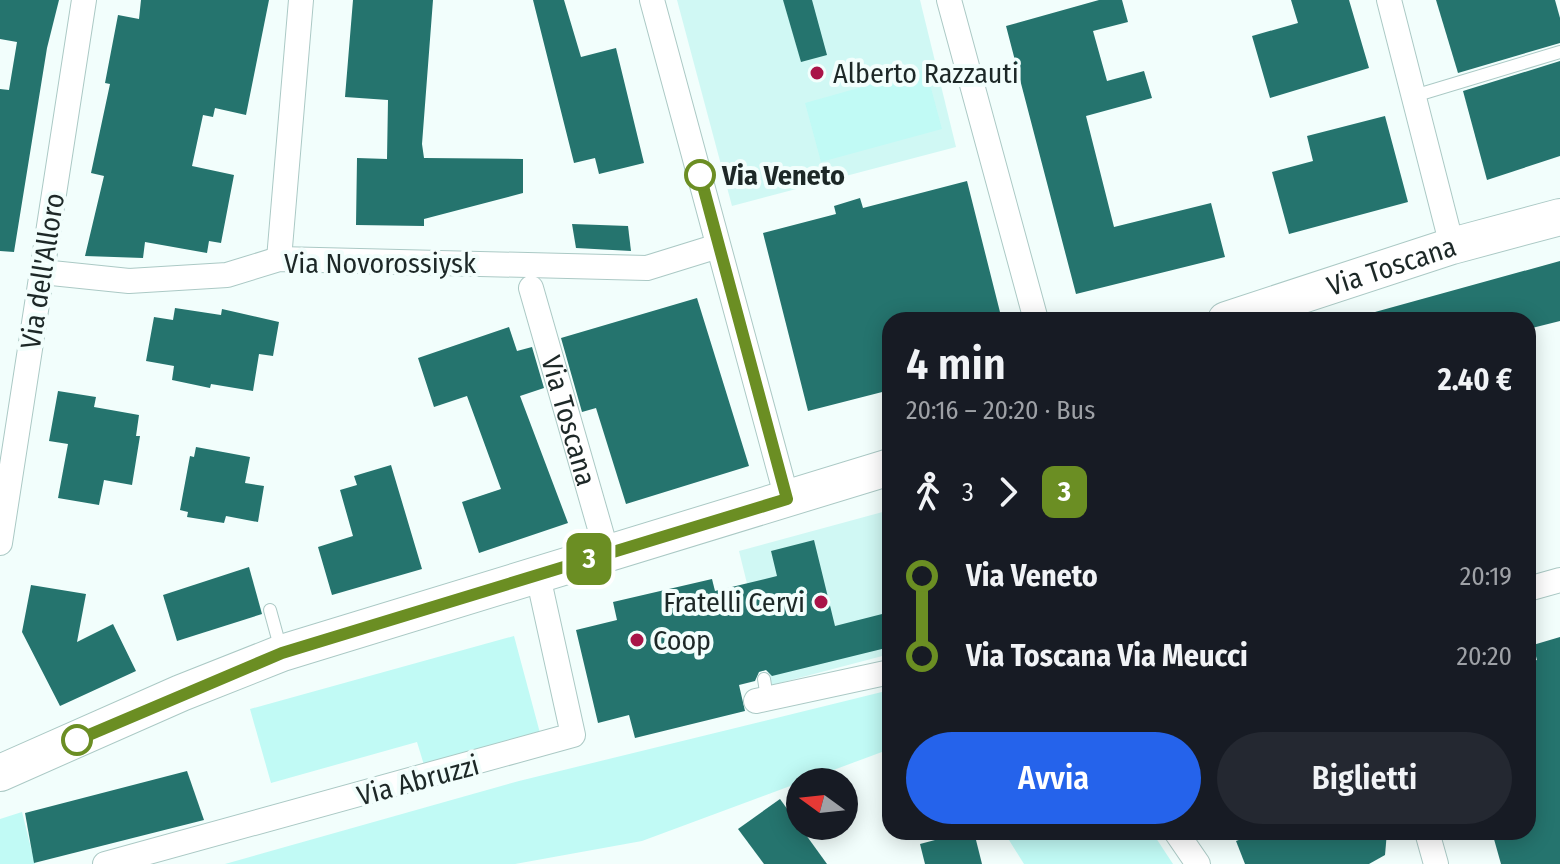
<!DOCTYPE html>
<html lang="it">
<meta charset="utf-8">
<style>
body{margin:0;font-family:"Fira Sans Condensed",sans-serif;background:#242831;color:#f1f3f6;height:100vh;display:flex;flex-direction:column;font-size:30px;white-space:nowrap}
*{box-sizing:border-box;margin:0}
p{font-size:26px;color:#9ea1a6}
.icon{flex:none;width:44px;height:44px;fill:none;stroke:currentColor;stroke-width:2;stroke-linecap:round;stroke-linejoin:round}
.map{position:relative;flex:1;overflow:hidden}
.side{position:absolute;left:882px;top:312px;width:654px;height:528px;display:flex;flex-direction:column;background:#171b24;border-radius:24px;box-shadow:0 4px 20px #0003}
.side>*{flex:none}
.badge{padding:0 16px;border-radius:12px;font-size:28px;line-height:52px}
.needle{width:52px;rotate:285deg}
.controls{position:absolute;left:786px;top:768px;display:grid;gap:16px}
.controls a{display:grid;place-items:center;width:72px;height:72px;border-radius:50%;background:#171b24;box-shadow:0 4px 20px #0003;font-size:40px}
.map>.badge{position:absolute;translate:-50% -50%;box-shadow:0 0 0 4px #fff}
.legs{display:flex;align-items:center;gap:12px;height:88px;padding:0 24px;font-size:26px}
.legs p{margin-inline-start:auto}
.summary{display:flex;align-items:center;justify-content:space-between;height:136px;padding:0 24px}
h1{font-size:44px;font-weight:600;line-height:60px}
.primary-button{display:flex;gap:16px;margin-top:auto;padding:16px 24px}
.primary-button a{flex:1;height:92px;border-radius:48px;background:#2563eb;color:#fff;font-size:32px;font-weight:600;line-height:92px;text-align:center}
.primary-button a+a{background:#242831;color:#f1f3f6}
ul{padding:0 24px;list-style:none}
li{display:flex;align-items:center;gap:28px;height:80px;font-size:30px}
li i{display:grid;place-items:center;width:12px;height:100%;margin:0 10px;background:currentColor}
li i::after{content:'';width:20px;height:20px;margin:-10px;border:6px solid;border-radius:50%;background:#171b24}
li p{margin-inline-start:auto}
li:first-child i{background:linear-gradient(#0000 50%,currentColor 0)}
li:last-child i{background:linear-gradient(currentColor 50%,#0000 0)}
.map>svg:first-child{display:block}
</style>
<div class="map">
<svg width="1560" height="864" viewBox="0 0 1560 864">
<rect width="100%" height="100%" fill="#f2fefc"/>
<g fill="#d0f8f4">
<path d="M677,0H920L956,147L732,206Z"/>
<path d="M890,510V654L772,685L739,551Z"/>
</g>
<g fill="#c1faf5">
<path d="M926,69L942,129L821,162L805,103Z"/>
<path d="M514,636L540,733L424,765L417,742L271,783L250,709Z"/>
<path d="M890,690V749L642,841L515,864H225L519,781Z"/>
<path d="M22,812L35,864H0V819Z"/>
<path d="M1004,832H1152L1173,864H1024Z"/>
</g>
<g fill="#25746e">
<path d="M0,0H59L47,48L14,252L0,251V89L9,90L17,42L0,39Z"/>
<path d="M141,0H269L246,115L215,108L213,117L203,115L192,166L234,175L221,243L209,241L207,253L145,242L143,258L85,256L104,176L91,173L110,84L105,83L118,15L139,19Z"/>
<path d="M353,0H433L422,144L424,158L523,159V193L424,219V226L356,225L357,158L387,159L388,100L345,97Z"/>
<path d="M533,0H564L581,57L616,48L644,163L599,174L595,158L574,163Z"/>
<path d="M783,0H812L827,55L801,62Z"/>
<path d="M1099,0H1122L1128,22L1093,31L1107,81L1144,71L1152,98L1086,116L1114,227L1211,203L1225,257L1076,294L1006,26Z"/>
<path d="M1291,0H1349L1369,68L1270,98L1252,36L1298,23Z"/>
<path d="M1436,0H1555L1560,18V43L1458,73Z"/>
<path d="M1560,61V156L1487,180L1463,91Z"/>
<path d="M1385,116L1408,202L1289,234L1272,172L1313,161L1307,136Z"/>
<path d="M967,181L1002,320H890V390L808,411L763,233L836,214L834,206L860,198L863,208Z"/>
<path d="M572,224L628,226L631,251L576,248Z"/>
<path d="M1560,261V321L1528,329V320H1376L1375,312Z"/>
<path d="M697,298L749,466L626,504L596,408L582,412L561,338Z"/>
<path d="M175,308L221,315L222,309L279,322L273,356L259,354L253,391L211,384L210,388L172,380L174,366L146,361L154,317L173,320Z"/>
<path d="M509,327L517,351L532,347L544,388L520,396L568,523L479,553L462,502L501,489L467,396L434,407L418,358Z"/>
<path d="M58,391L96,397L94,407L139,415L136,436H140L132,485L104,480L99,505L58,498L68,444L49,441Z"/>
<path d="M196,447L250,457L245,483L264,486L258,522L226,516L224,523L187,517L188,512L180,510L190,456L194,457Z"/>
<path d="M391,465L422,569L332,595L318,547L353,536L340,490L357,485L354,476Z"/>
<path d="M814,540L835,626L890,612V647L772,676L766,670L759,672L755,681L739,685L745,711L635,738L629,715L598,723L576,630L617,620L613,602L712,579L715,591L777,576L771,551Z"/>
<path d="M249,567L262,614L177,641L163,595Z"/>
<path d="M31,585L86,594L77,642L113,624L136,671L60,706L22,632Z"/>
<path d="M1560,637V864H1501L1492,832H1528V662L1537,660L1533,645Z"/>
<path d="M187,771L204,820L34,863L25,813Z"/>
<path d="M780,799L827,864H764L738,829Z"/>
<path d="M965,832H974L982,864H925L920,844Z"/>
<path d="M1261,832H1387L1385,855L1369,864H1245L1236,841Z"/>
</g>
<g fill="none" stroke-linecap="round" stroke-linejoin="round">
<g stroke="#abc9c5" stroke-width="14">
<g id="lane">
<path d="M1414,96L1560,52"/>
<path d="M270,610L281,650"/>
<path d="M764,679L767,698"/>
</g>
</g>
<g stroke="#abc9c5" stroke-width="26">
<g id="street">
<path d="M652,0L787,499"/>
<path d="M949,0L1036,320"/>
<path d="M1389,0L1452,246"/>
<path d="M279,259L301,0"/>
<path d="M42,272L129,281L227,275L279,259L647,268L718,246"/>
<path id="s1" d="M531,288L607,553"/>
<path d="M0,543L84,0"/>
<path d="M1528,589L1560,580"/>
<path d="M756,701L890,672"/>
<path d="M1176,832L1198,864"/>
<path d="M1427,832L1436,864"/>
<path d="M105,864L573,735L538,576"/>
</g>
</g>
<g stroke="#abc9c5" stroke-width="38">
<g id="secondary">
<path id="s2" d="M1226,320L1452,246L1560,217"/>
<path d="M0,773L181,693L282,653L890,467"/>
</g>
</g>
<use href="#lane" stroke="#fff" stroke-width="12"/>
<use href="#street" stroke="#fff" stroke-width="24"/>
<use href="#secondary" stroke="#fff" stroke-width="36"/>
</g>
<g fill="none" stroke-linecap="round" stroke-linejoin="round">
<g stroke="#fff" stroke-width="18">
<path id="line-1" d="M77,740L282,653L787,499L700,175"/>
</g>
<use href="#line-1" stroke="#6b8e23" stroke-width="12"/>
</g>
<g fill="#a91448" stroke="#f2fefc" stroke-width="3">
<circle cx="817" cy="73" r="8"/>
<circle cx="821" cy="602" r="8"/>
<circle cx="637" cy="640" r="8"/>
</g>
<g fill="#fff" stroke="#6b8e23" stroke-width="4">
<circle cx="700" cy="175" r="14"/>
<circle cx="77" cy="740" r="14"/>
</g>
<g text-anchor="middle" stroke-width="8" stroke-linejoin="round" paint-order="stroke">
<g font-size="28" fill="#1d2827" stroke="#f2fefc" text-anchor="start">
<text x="833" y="83">Alberto Razzauti</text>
<text x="805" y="612" text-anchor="end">Fratelli Cervi</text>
<text x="653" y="650">Coop</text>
</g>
<g font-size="28" font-weight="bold" fill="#1d2827" stroke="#f2fefc" text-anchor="start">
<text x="722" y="185">Via Veneto</text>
</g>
<g font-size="28" fill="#1d2827" stroke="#f2fefc">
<text x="380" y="273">Via Novorossiysk</text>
<text dy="10" stroke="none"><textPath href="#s2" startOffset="174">Via Toscana</textPath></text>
<text transform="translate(42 271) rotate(-81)" y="10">Via dell'Alloro</text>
<text dy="10" stroke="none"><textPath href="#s1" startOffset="138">Via Toscana</textPath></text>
<text transform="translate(418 780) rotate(-15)" y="10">Via Abruzzi</text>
</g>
</g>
</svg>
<div class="controls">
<a><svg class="needle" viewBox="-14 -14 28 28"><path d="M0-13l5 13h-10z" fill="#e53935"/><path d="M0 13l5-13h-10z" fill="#9ea1a6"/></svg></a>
</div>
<b class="badge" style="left:589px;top:559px;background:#6b8e23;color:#fff">3</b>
<section class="side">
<div class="summary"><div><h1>4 min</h1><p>20:16 – 20:20 · Bus</p></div><b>2.40 €</b></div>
<div class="legs"><svg class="icon" aria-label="walk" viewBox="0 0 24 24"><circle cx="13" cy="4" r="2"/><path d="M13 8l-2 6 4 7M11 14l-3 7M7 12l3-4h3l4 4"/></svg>3<svg class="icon" aria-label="forward" viewBox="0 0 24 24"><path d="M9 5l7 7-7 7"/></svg><b class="badge" style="background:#6b8e23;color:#fff">3</b></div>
<ul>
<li><i style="color:#6b8e23"></i><b>Via Veneto</b><p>20:19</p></li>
<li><i style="color:#6b8e23"></i><b>Via Toscana Via Meucci</b><p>20:20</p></li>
</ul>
<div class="primary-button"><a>Avvia</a><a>Biglietti</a></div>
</section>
</div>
